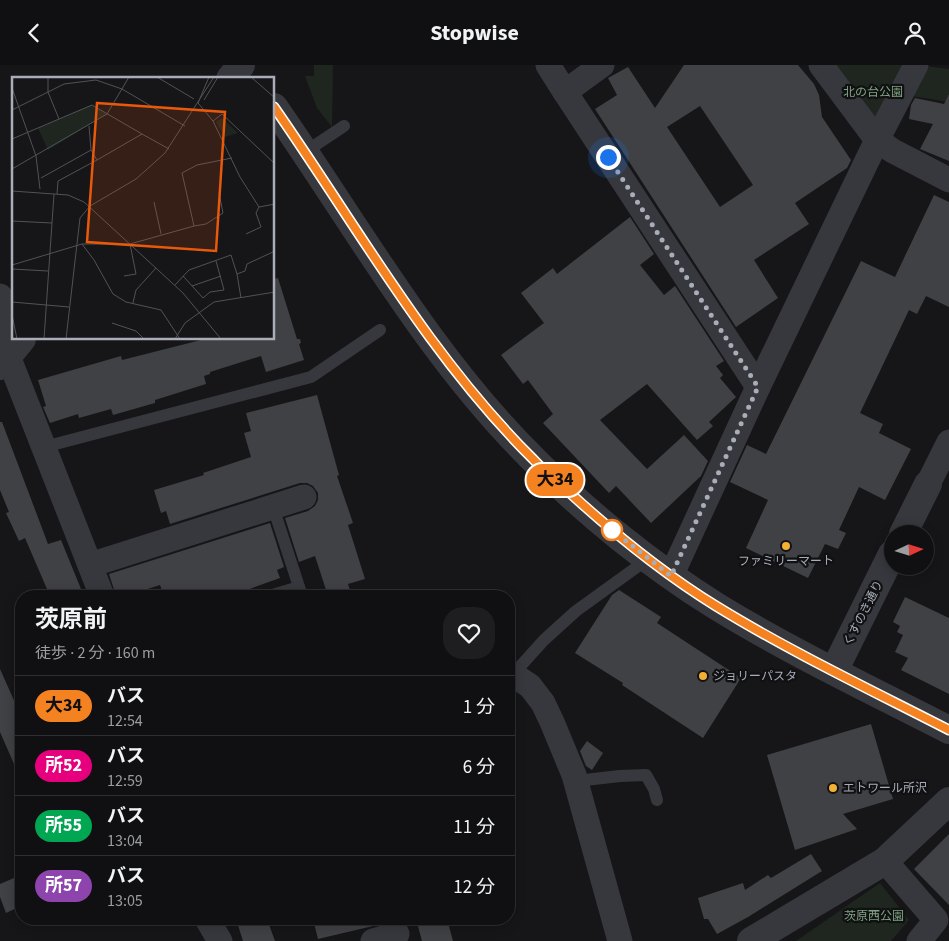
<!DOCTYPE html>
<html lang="ja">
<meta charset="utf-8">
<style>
body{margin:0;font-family:"Source Sans 3","Noto Sans JP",sans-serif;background:#1e1e20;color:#f1f3f6;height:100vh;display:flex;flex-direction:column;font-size:19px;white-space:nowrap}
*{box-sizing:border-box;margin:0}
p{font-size:16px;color:#9c9d9f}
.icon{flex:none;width:28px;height:28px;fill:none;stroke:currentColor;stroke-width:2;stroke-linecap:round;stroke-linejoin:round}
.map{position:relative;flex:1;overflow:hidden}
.sheet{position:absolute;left:15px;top:525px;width:500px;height:335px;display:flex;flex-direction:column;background:#101012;border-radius:20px;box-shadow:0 2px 12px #0003,0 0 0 1px #303032}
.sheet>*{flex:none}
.badge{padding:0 10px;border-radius:16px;font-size:18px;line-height:32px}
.needle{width:32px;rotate:86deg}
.buttons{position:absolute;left:884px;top:460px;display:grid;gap:10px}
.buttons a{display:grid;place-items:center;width:50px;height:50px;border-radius:50%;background:#101012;box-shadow:0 2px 12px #0003,0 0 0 1px #303032;font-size:25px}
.you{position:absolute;width:25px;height:25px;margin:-12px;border:4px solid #fff;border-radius:50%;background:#1a73e8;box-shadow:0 0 0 8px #1a73e833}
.map>.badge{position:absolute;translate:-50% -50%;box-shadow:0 0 0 2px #fff}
.round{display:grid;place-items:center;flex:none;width:52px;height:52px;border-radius:20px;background:#1e1e20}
.headline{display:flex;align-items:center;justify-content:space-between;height:85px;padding:0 20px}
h1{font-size:24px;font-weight:700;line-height:38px}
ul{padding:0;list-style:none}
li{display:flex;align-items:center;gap:15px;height:60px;padding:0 20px;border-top:1px solid #303032}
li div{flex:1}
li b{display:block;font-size:19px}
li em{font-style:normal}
li .badge{min-width:55px;font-weight:700;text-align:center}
header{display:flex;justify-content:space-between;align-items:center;height:65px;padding:0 20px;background:#101012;font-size:22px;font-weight:700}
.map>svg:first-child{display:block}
</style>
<header><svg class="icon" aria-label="back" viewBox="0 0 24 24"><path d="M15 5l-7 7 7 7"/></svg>Stopwise<svg class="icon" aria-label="person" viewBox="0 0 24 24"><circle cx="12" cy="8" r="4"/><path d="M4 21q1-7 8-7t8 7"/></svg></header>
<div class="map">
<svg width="949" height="876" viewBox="0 0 949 876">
<rect width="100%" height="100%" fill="#161618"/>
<g fill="#1e261f">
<path d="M314,0H333L332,62L317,43L305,11H314Z"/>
<path d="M821,0H916L877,75Z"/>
<path d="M926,1L949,4V37L912,31Z"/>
<path d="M880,818L909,855L891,876H796Z"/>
</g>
<g fill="#404145" fill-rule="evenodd">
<path d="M684,0H798L814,19L819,30L822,52L851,95L847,103L795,138L809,159L754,195L778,233L736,262L595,44L617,30L608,13L628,2L655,43ZM700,41L753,120L720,142L667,62Z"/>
<path d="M949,29V96L920,84L933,59L909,54L911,40L915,33L944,39Z"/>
<path d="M934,130L949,137V242L926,231L917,249L909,245L860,348L883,359L879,368L911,384L885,435L859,422L839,465L846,468L838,484L825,479L808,513L746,483L768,435L730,417L747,380L766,389L861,196L895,212Z"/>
<path d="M630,152L654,189L640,200L664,230L675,221L724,296L716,301L723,310L720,313L736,332L709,357L713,361L697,375L647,319L600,355L647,404L684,370L708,396L701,411L651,458L616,421L609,428L543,358L553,349L528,315L523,319L501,290L544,258L521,228L553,203L557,209Z"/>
<path d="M278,213L297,274H300L301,278L299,279L304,295L266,307L261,291L210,307V309L204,311L206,319L155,335V338L113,350L111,344L79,353L78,349L50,358L43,342L46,341L38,315L121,291L122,295L205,274H274V214Z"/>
<path d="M317,330L339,410L337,411L353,458L348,460L365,514L348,519L352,531H328L315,491L299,497L285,453L308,446L315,441L318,435V428L313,421L307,418H300L170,459L166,446L161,448L154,425L204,410L203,408L251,392L244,368L251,366L246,348Z"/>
<path d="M0,357H2L48,479L61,475L81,524L63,531H50L25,473L19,476L6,448L9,447L0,425Z"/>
<path d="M270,458L284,502L277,505L280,513L230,531H164L160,520L126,531H116L109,509Z"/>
<path d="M619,525L661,552L657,558L741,613L703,673L622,620L623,618L575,588L612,530Z"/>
<path d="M905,532L949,553V629L901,605L908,593L895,587L903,570L897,567L900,561L893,557Z"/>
<path d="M0,604L21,651V715L0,667Z"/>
<path d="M871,659L893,734L843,749L857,764L795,785L767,690Z"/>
<path d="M587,676L603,688L592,705L586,701L580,686Z"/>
<path d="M949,769V840L914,804Z"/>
<path d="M811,789L822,806L748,852L717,869L708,854H704L698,833L743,818L745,825L768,810L771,813Z"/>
<path d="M21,810V841L6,848L0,832V819Z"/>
<path d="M236,854H267L275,876H243Z"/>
<path d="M313,854H372L373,861L318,874Z"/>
<path d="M416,854H447L453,876H422Z"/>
</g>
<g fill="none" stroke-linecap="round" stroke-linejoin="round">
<g stroke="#37383d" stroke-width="12">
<path d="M305,87L344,61"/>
<path d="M44,382L311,312L380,265"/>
<path d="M273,442L302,531"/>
<path d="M269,531L299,522"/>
<path d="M515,611L516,606L544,575L576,546L648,494"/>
<path d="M576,716L620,711L646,710L654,724L657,735"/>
</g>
<g stroke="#37383d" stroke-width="25">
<path d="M548,0L565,27"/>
<path d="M602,0L565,27L758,322L877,75L916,0"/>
<path d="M821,0L877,75L893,86L949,115"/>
<path d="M0,231L8,291L102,531"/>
<path d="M928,419L949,377"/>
<path d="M90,500L304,432"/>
<path d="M671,511L758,322"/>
<path d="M509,611H515L530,621L543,638L552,657L574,710L620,876"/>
<path d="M885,796L936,855L919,876"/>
<path d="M207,854L220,876"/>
<path d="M373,876L397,869"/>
</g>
<g stroke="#37383d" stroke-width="28">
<path d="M230,14L241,0"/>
<path d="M274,42C357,161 429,291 533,394C586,448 652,501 716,541C791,587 871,625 949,665"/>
<path d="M0,301L22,274"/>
<path d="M903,469L928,419"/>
<path d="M834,606L892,489"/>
<path d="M751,876L885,796L949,736"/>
</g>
</g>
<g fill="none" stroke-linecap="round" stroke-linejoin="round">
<g stroke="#fff" stroke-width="11">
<path id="line" d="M274,42C357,161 429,291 533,394C545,407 558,418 571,429C616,470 664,509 716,541C791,587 871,625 949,665"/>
</g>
<use href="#line" stroke="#f58220" stroke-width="8"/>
<path stroke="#a8adb8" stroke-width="5" stroke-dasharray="0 9" d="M608,92L758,322L671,511L612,465"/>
</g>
<circle fill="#fff" stroke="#f58220" stroke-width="2.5" cx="612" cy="465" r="10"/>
<g fill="#f2b134" stroke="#111113" stroke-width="2">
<circle cx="786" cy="481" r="5"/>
<circle cx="703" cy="611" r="5"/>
<circle cx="833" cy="723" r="5"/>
</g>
<g text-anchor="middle" stroke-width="4.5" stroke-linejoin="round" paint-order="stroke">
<g font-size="12" fill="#7fa381" stroke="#111113">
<text x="873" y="31">北の台公園</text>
<text x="874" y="855">茨原西公園</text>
</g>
<g font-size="12" fill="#a8adb8" stroke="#111113" text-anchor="start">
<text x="786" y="500" text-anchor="middle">ファミリーマート</text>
<text x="713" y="615">ジョリーパスタ</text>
<text x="843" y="727">エトワール所沢</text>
</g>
<g font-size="12" fill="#a8adb8" stroke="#111113">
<text transform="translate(863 548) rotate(-63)" y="4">くすのき通り</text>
</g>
</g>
<g transform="translate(12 12)">
<rect width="262" height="262" fill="#161618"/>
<path d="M80,28L95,37L36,73L26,51ZM210,41L226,56L213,60L204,45Z" fill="#1e261f"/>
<path fill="none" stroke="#505258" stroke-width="1" d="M36,0V15L47,42M145,0L182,22M197,0L186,26L201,44L228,100L247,130L263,127M239,0L263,21M0,11L24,79L28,112M192,23L206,0M0,33L52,7L84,3L110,12L173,49M201,44L210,37L263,87M77,49L79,73M130,57L157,72M0,62L80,28L130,57L85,83L79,73L29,101M0,92L95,37L117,0M0,114L56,118L72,125L171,216L209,262M45,117L46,104L85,83M142,125L149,157M0,144L40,146M182,149L194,147L211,136L207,116M234,157L249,150L244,136L247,130M70,167H118L182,149L170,96L185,88L220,81M0,188L70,167L82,183L101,217L114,225L149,233L168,262M0,192L36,194M112,199L124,197L118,167M171,199L191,221L198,215L212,213L204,184M163,208L177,193L219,178L225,197M180,209L209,199M229,221L225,197L233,194L235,187L263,174M0,225L57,230M121,226L124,213L144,191M0,238L5,262M100,246L124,254L132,262M32,262L42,117M54,262L68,141L78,129L124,102L153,76L202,0M163,262L173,246L202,225L263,215"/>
<path fill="#e8590c" fill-opacity="0.15" stroke="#e8590c" stroke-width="2.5" d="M85,26L213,35L204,174L75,165Z"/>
<rect width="262" height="262" fill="none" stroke="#a8adb8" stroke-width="2.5"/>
</g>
</svg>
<div class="buttons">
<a><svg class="needle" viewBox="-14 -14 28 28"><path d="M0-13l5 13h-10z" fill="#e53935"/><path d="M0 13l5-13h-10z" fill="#9c9d9f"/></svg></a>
</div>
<div class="you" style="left:608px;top:92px"></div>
<b class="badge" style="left:555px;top:415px;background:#f58220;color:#111">大34</b>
<section class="sheet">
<div class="headline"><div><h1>茨原前</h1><p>徒歩 · 2 分 · 160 m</p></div><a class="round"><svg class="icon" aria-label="heart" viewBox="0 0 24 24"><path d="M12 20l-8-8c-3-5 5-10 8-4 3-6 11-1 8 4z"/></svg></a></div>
<ul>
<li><span class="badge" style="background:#f58220;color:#111">大34</span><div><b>バス</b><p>12:54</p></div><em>1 分</em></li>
<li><span class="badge" style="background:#e6007e;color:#fff">所52</span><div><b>バス</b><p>12:59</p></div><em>6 分</em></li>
<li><span class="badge" style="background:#00a651;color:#fff">所55</span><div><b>バス</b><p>13:04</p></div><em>11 分</em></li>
<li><span class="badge" style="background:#8e44ad;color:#fff">所57</span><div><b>バス</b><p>13:05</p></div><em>12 分</em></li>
</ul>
</section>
</div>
